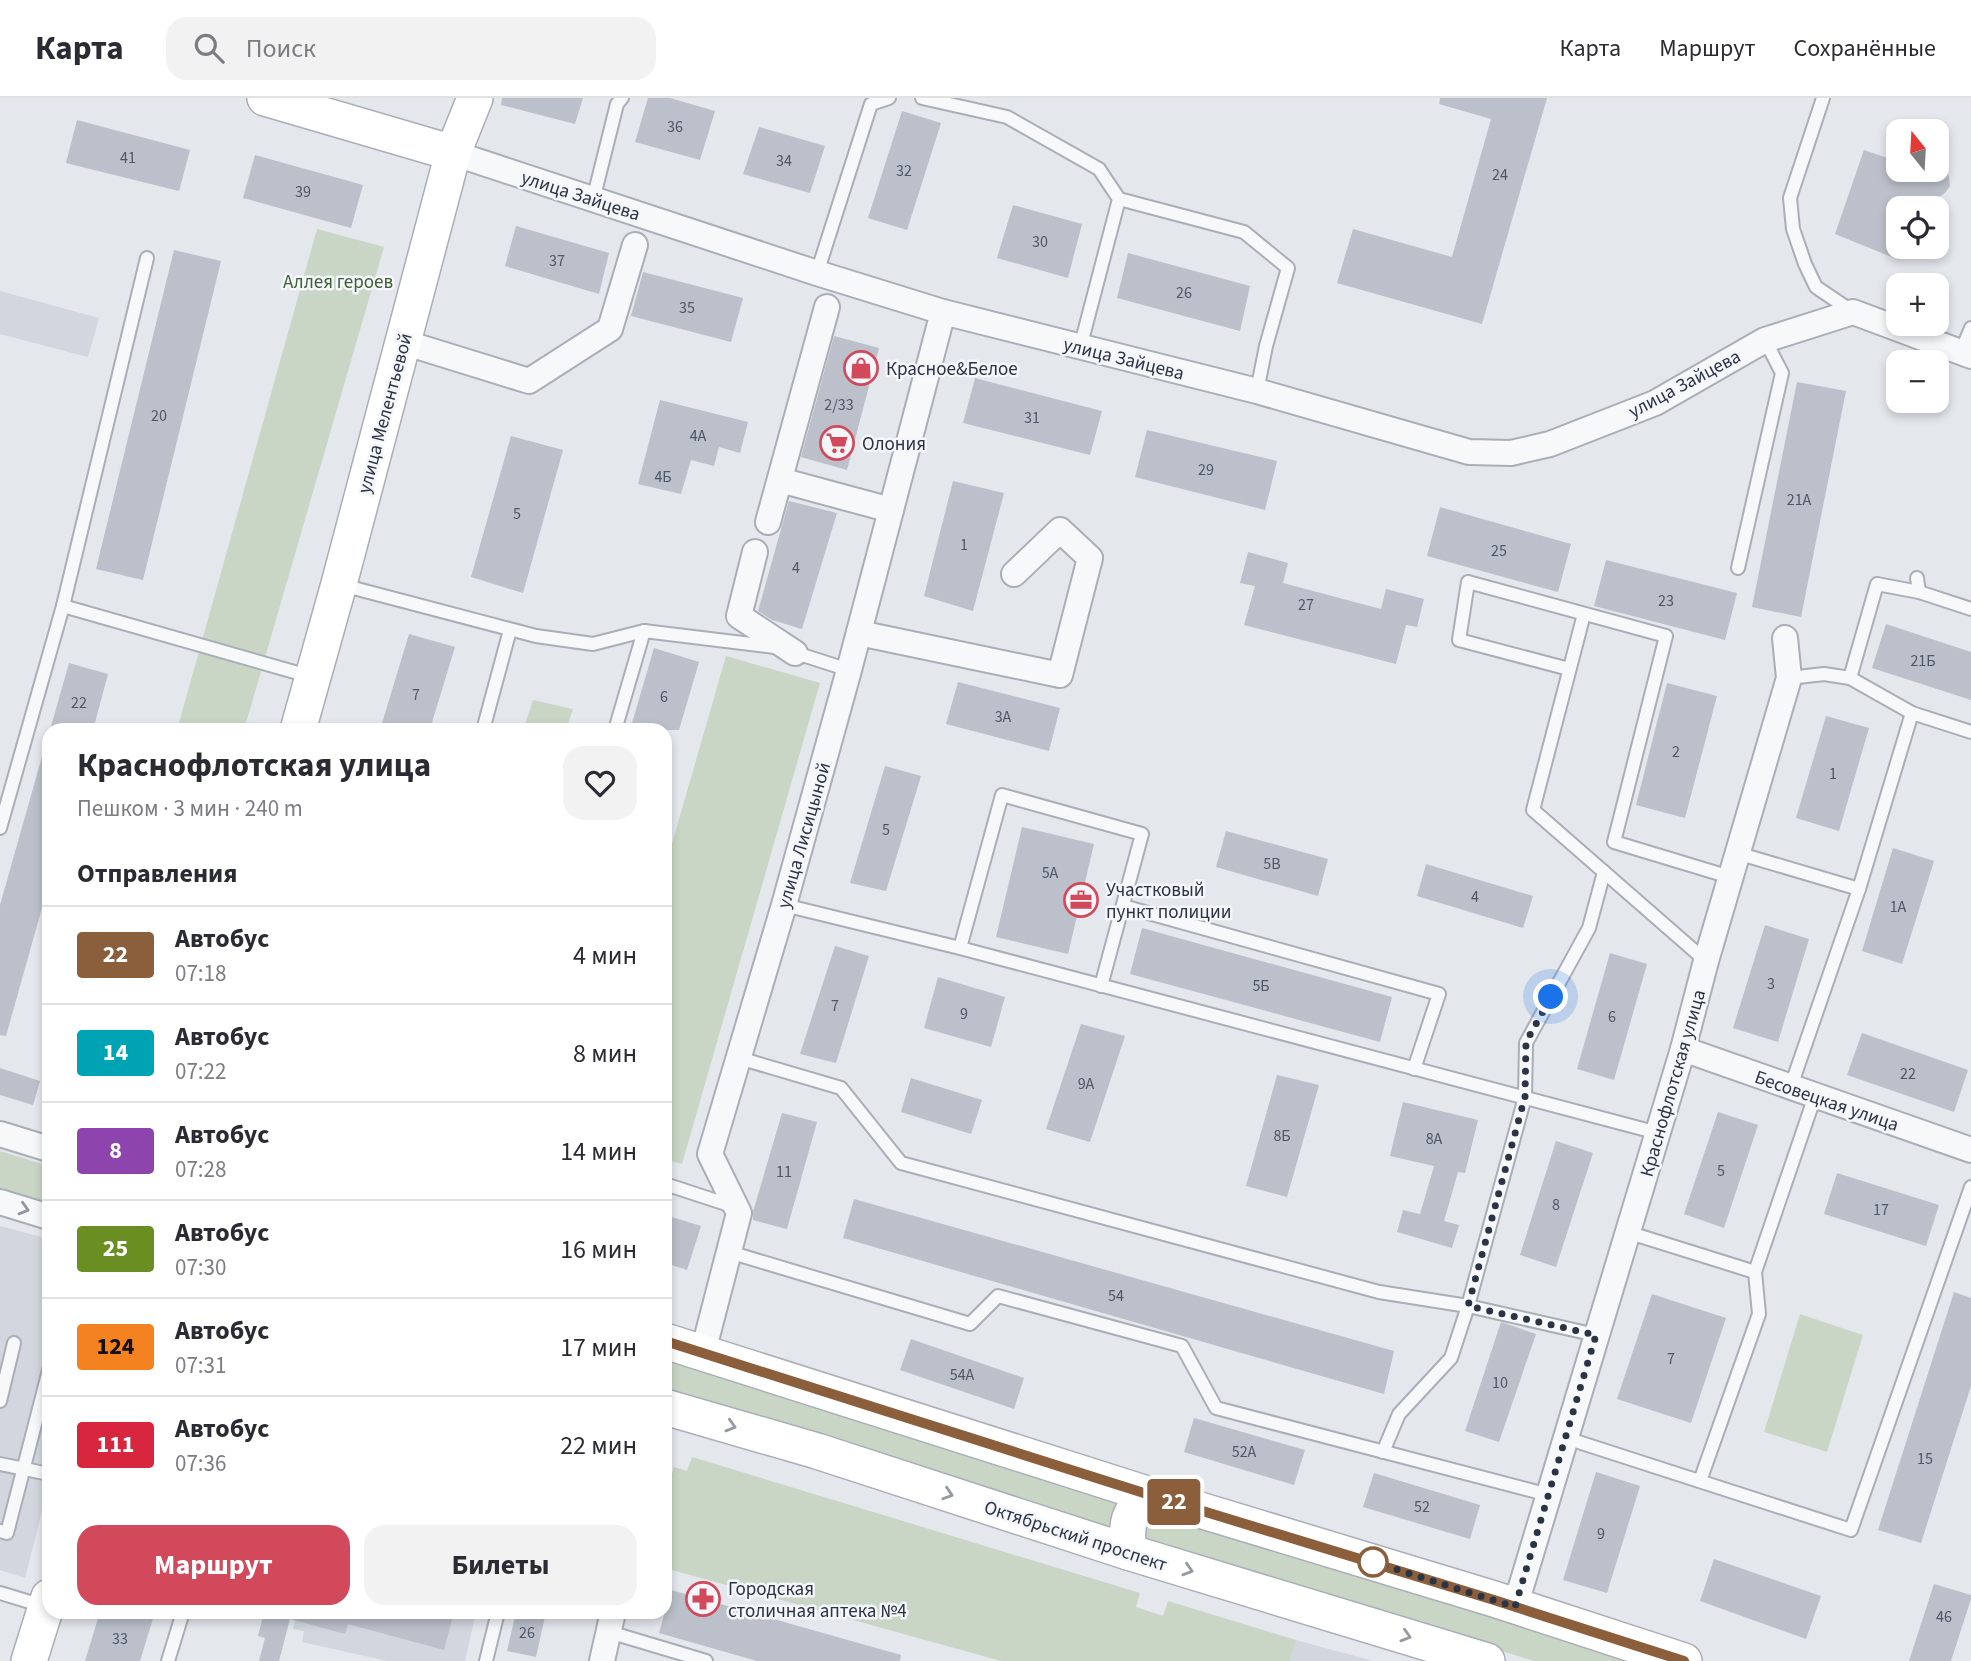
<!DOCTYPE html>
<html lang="ru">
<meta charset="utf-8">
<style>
body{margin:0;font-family:"Source Sans 3",sans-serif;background:#f2f2f3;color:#2b2b33;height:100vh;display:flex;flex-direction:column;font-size:26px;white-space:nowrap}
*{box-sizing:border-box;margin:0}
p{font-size:23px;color:#7c7c81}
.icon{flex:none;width:38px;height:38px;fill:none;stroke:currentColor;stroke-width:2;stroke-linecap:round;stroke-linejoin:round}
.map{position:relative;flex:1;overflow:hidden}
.sheet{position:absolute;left:42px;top:625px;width:630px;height:896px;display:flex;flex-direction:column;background:#fff;border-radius:21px;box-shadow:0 4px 10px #0003}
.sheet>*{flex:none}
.badge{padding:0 14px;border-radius:5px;font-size:24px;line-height:46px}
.needle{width:46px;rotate:342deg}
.tools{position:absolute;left:1886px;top:21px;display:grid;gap:14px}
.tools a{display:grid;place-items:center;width:63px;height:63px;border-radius:14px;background:#fff;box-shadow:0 4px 10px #0003;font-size:35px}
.you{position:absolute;width:35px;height:35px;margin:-18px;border:5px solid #fff;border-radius:50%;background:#1a73e8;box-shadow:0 0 0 10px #1a73e833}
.map>.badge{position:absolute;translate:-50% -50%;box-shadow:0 0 0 4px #fff}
h2{padding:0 35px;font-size:26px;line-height:63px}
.round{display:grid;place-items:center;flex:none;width:74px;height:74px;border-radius:21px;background:#f2f2f3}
.headline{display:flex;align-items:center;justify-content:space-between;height:119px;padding:0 35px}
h1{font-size:33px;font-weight:700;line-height:52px}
.cta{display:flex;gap:14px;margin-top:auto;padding:14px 35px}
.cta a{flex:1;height:80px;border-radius:21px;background:#d1495b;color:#fff;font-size:28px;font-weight:700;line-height:80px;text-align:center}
.cta a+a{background:#f2f2f3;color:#2b2b33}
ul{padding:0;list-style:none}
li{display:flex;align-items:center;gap:21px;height:98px;padding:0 35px;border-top:2px solid #e1e1e2}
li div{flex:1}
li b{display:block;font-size:26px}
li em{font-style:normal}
li .badge{min-width:77px;font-weight:700;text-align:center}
header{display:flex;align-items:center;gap:42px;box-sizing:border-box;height:98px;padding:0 35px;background:#fff;border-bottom:2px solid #e1e1e2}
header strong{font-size:33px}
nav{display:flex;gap:38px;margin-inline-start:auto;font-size:24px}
.search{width:490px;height:63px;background:#f2f2f3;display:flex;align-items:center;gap:18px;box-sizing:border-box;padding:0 24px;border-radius:21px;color:#7c7c81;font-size:26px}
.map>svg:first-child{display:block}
</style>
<header>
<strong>Карта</strong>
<div class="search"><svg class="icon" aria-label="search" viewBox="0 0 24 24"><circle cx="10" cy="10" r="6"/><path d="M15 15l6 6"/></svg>Поиск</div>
<nav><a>Карта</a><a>Маршрут</a><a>Сохранённые</a></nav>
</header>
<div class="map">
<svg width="1971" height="1563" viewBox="0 0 1971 1563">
<rect width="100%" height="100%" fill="#e4e7ec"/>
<g fill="#d2d6de">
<path d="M0,193L99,220L88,259L0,236Z"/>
<path d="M0,1128L49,1141V1386L25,1480L0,1472Z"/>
<path d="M297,1514H476L465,1563H387L302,1544L304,1533L293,1531Z"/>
<path d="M1296,1542L1373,1563H1290Z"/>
</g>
<g fill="#c9d6c5">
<path d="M317,131L384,149L244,632H177Z"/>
<path d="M726,558L820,585L682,1066L665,1061V770Z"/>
<path d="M533,602L573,611L566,632H523Z"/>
<path d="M0,1053L49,1068V1109L0,1093Z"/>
<path d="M1800,1216L1863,1237L1827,1354L1764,1334Z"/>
<path d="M665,1261L1645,1563H1534L665,1295Z"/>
<path d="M692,1359L1140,1495L1136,1509L1163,1518L1168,1503L1296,1542L1290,1563H1001L665,1470V1400L674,1369L687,1373Z"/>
</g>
<g fill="#bbc0ca">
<path d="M502,0H583L575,26L501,7Z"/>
<path d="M648,0H670L715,13L700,62L635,44Z"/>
<path d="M1440,0H1547L1482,226L1337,185L1353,131L1452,159L1491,21L1439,6Z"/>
<path d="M902,13L941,25L907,132L868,120Z"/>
<path d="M77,22L190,52L179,93L66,65Z"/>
<path d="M759,29L825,48L810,95L743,76Z"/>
<path d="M1864,52L1899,64V72H1946L1949,79L1950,88L1945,95L1936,101L1932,110H1899V162L1835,136Z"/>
<path d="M255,57L363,87L351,130L243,100Z"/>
<path d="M1013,107L1082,126L1068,180L997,160Z"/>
<path d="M516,128L609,155L599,196L505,168Z"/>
<path d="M174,152L221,163L143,482L96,471Z"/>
<path d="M1128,155L1250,188L1240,233L1117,200Z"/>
<path d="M643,174L743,200L731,244L631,218Z"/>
<path d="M834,238L879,250L847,372L801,359Z"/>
<path d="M975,280L1102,313L1090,357L963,325Z"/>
<path d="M1797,284L1846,293L1801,519L1752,509Z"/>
<path d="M660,302L748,324L740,355L719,349L714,368L691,362L681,396L638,386Z"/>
<path d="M1147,332L1277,363L1265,412L1135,379Z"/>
<path d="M511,338L563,352L523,495L471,479Z"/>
<path d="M953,383L1004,395L973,513L924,498Z"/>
<path d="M789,403L837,415L802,531L772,522L758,513Z"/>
<path d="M1440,409L1571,446L1558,494L1427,458Z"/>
<path d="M1248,454L1288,465L1283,485L1381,511L1386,491L1424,501L1417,529L1406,527L1396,566L1244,527L1255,488L1240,485Z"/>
<path d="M1606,462L1737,495L1725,542L1594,508Z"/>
<path d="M1886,526L1971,554V602L1872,570Z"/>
<path d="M409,536L455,549L433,621L430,632H380Z"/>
<path d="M654,550L699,564L679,632H630Z"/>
<path d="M69,565L108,576L93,632H50Z"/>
<path d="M958,584L1060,610L1049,653L946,626Z"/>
<path d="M1667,585L1717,598L1685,720L1636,707Z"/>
<path d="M1826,618L1869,630L1839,733L1796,720Z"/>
<path d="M43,655L49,656V785L6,938L0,937V807Z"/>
<path d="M885,668L921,678L886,793L850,785Z"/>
<path d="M1022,729L1094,746L1068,856L996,839Z"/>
<path d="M1226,733L1328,761L1318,798L1216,769Z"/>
<path d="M1893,750L1934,763L1902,866L1862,853Z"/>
<path d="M1426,766L1533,798L1523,830L1417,798Z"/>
<path d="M1765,827L1809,841L1778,944L1733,930Z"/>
<path d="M1142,830L1392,899L1380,944L1130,876Z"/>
<path d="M835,848L869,858L836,965L800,956Z"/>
<path d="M1610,855L1647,866L1614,982L1577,971Z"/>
<path d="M938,879L1005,899L991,949L924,930Z"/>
<path d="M1081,926L1125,938L1090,1044L1046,1031Z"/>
<path d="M1862,935L1968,972L1954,1014L1847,977Z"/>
<path d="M0,970L40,983L33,1007L0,997Z"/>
<path d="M1277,977L1319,987L1287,1099L1246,1088Z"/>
<path d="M911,980L982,1002L971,1036L901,1014Z"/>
<path d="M1403,1004L1478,1022L1465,1075L1458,1074L1444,1123L1459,1127L1452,1150L1397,1134L1403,1112L1420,1116L1434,1068L1390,1058Z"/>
<path d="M1718,1014L1758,1027L1724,1130L1684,1116Z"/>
<path d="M782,1015L817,1024L787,1131L753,1122V1114Z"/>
<path d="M1556,1043L1593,1055L1556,1169L1520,1157Z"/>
<path d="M1837,1075L1939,1107L1926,1148L1824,1116Z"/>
<path d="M854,1101L1394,1253L1384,1296L843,1140Z"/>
<path d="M665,1117L701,1128L687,1172L665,1165Z"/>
<path d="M1954,1194L1971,1200V1288L1921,1445L1878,1432Z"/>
<path d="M1652,1196L1726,1220L1691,1325L1617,1301Z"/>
<path d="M1501,1224L1536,1236L1499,1344L1465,1333Z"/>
<path d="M911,1241L1024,1280L1014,1311L900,1272Z"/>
<path d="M1194,1320L1305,1352L1294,1387L1184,1354Z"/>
<path d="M1596,1374L1640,1388L1607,1495L1563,1482Z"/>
<path d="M1374,1375L1480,1407L1470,1441L1363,1409Z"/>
<path d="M1714,1461L1821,1498L1806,1541L1700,1503Z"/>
<path d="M1934,1486L1971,1497V1501L1951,1563H1909Z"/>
<path d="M671,1492L901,1557L900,1563H757L659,1535Z"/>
<path d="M100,1514H155L140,1563H85Z"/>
<path d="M264,1514H454L444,1552L348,1526L345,1536L290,1521L279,1563H259L265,1540L258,1538Z"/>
<path d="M516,1514H546L536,1559L507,1553Z"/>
</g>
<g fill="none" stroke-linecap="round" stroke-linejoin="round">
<g stroke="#a9aeb7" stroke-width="16">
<g id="service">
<path d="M922,0L1007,19L1099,71L1119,101L1080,250"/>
<path d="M1823,0L1790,100L1793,131L1805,166L1816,189L1853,214"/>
<path d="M1119,101L1244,134L1288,170L1266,248L1257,293"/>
<path d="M593,102L617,6L622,0"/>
<path d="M817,175L871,6L889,0"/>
<path d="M1961,254L1971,230"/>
<path d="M1738,470L1782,275L1765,242"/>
<path d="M1917,480L1919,494"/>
<path d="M342,487L536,538L593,546L644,533L615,632"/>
<path d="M63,508L147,160"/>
<path d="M1584,516L1533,712L1706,863"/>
<path d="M644,533L775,549"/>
<path d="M793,554L849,572"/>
<path d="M1569,571L1459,542L1468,484L1666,538L1614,744L1730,779"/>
<path d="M1789,580L1824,576L1850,580L1912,615L1971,634"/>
<path d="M1850,580L1877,486L1919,494L1971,511"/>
<path d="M483,632L510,532"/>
<path d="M0,730L63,508L312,579"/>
<path d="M1737,755L1859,791"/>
<path d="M784,807L960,850L1002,697L1142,736L1101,888"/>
<path d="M1123,808L1439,896L1414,971"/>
<path d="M960,850L1658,1035"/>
<path d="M739,960L841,990L901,1065L1379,1194L1468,1208L1596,1237"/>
<path d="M1791,988L1859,791L1912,615"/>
<path d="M665,1086L726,1106L733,1110"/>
<path d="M1627,1134L1755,1174"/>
<path d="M729,1154L970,1226L998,1198L1182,1248L1216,1310L1549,1397"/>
<path d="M0,1303L14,1245"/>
<path d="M1566,1340L1851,1432L1971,1089"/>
<path d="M1383,1354L1399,1316L1451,1260L1468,1208L1525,999L1526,945L1589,830L1604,774"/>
<path d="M0,1366L49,1376"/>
<path d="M1700,1383L1759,1216L1755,1174L1815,998"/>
<path d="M0,1433L7,1435L49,1272"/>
<path d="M0,1495L43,1508"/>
<path d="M609,1534L706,1563"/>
<path d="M168,1563L183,1514"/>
<path d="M486,1563L498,1514"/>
</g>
</g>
<g stroke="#a9aeb7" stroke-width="28">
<g id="minor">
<path d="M453,55L817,175L943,214L1257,293L1469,354L1511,355L1550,346L1655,305L1765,242L1853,214L1971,258"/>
<path d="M403,244L529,283L610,231L635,147"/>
<path d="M780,382L891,412"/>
<path d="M768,424L827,209"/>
<path d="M755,454L739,518L795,555"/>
<path d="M859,535L1060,577L1090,460L1060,432L1014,476"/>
<path d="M1683,951L1971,1052"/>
<path d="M0,1036L49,1051"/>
<path d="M0,1104L49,1119"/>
<path d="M703,1254L739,1115L710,1056L784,807L849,572L943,214"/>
<path d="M1515,1509L1683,951L1706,863L1789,580L1785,540"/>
<path d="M602,1563L613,1514"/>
</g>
</g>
<g stroke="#a9aeb7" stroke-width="38">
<g id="secondary">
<path d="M265,0L453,55"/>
<path d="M298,632L339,486L453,55L475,0"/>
<path d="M665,1243L1147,1396L1494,1501L1684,1563"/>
<path d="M665,1309L817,1353L1128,1454L1487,1563"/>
<path d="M1128,1454C1127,1425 1126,1417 1147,1396"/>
<path d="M29,1563L49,1499"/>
</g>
</g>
<use href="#service" stroke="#f7f8fa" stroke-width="12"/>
<use href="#minor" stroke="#f7f8fa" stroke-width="24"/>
<use href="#secondary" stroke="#fff" stroke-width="35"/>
</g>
<defs><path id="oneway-chevron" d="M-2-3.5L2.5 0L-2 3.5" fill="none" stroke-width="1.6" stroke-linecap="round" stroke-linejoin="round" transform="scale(1.75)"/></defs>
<use stroke="#9196a0" href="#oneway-chevron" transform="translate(24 1111) rotate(17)"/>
<g stroke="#959aa2">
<use href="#oneway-chevron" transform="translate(731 1328) rotate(16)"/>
<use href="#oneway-chevron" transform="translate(948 1396) rotate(18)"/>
<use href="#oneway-chevron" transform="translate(1188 1472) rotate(17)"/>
<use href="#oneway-chevron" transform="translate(1406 1538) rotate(17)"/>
</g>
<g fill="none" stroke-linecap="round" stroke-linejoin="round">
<g stroke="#fff" stroke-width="16">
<path id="line" d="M665,1243L1147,1396L1494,1502L1684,1563"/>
</g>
<use href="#line" stroke="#8b5e3c" stroke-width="10"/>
<path stroke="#2b3445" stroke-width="7" stroke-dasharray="0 12.6" d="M1373,1464L1515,1509L1596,1237L1468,1208L1525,999L1526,944L1551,899"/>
</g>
<defs>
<g id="shop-ring" transform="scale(1.75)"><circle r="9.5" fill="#f4f6f9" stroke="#d1495b" stroke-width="1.5"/><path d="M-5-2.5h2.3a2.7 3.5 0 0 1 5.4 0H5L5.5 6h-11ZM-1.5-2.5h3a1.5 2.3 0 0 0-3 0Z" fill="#d1495b"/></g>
<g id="supermarket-ring" transform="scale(1.75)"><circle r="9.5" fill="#f4f6f9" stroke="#d1495b" stroke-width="1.5"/><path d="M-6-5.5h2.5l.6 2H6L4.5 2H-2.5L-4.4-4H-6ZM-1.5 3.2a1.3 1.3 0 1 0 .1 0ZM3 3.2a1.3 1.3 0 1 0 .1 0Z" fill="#d1495b"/></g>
<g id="office-ring" transform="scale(1.75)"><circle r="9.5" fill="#f4f6f9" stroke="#d1495b" stroke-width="1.5"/><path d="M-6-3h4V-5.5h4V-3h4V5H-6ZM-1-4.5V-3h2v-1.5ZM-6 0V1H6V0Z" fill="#d1495b"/></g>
<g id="pharmacy-ring" transform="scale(1.75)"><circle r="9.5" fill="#f4f6f9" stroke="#d1495b" stroke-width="1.5"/><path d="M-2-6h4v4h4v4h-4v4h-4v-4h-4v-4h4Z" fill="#d1495b"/></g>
</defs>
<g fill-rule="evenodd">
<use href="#shop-ring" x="861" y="270"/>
<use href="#supermarket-ring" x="837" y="345"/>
<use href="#office-ring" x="1081" y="802"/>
<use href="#pharmacy-ring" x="703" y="1501"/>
</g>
<circle fill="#fff" stroke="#8b5e3c" stroke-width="3.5" cx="1373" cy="1464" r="14"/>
<g text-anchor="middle" stroke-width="5" stroke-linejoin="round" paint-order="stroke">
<g font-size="16" fill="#4f5766">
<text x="675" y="34">36</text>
<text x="128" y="65">41</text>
<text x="784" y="68">34</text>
<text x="904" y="78">32</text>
<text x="1500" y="82">24</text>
<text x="303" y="99">39</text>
<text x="1040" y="149">30</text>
<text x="557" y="168">37</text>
<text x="1184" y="200">26</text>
<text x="687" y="215">35</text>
<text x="839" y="312">2/33</text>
<text x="159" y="323">20</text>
<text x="1032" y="325">31</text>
<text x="698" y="343">4А</text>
<text x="1206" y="377">29</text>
<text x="663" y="384">4Б</text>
<text x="1799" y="407">21А</text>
<text x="517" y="421">5</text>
<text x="964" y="452">1</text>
<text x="1499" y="458">25</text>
<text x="796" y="475">4</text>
<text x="1666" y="508">23</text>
<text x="1306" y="512">27</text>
<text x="1923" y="568">21Б</text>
<text x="416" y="602">7</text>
<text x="664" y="604">6</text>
<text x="79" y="610">22</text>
<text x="1003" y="624">3А</text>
<text x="1676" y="659">2</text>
<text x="1833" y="681">1</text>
<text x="886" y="737">5</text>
<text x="1272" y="771">5В</text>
<text x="1050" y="780">5А</text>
<text x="1475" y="804">4</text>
<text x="1898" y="814">1А</text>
<text x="1771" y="891">3</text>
<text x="1261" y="893">5Б</text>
<text x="835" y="913">7</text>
<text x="964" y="921">9</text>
<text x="1612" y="924">6</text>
<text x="1908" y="981">22</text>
<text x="1086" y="991">9А</text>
<text x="1282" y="1043">8Б</text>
<text x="1434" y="1046">8А</text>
<text x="1721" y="1078">5</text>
<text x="784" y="1079">11</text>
<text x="1556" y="1112">8</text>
<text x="1881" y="1117">17</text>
<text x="1116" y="1203">54</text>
<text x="1671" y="1266">7</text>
<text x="962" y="1282">54А</text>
<text x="1500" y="1290">10</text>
<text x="1244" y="1359">52А</text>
<text x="1925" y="1366">15</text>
<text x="1422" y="1414">52</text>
<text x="1601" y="1441">9</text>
<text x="1944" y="1524">46</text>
<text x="527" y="1540">26</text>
<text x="120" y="1546">33</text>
</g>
<g font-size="19" fill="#2b3445" stroke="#f4f6f9">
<text transform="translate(581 97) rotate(18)" y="7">улица Зайцева</text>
<text transform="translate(1124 260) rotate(14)" y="7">улица Зайцева</text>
<text transform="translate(1684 285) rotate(-28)" y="7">улица Зайцева</text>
<text transform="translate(384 315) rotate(-75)" y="7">улица Мелентьевой</text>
<text transform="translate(803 737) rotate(-74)" y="7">улица Лисицыной</text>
<text transform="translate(1672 985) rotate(-74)" y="7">Краснофлотская улица</text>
<text transform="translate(1827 1002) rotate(19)" y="7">Бесовецкая улица</text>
<text transform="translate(1076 1437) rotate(18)" y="7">Октябрьский проспект</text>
</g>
<g font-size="19" fill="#3f6138" stroke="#f4f6f9">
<text x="338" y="190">Аллея героев</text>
</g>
<g font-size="19" fill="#2b3445" stroke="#f4f6f9" text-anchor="start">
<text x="886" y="277">Красное&amp;Белое</text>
<text x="862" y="352">Олония</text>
<text x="1106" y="798">Участковый<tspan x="1106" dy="22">пункт полиции</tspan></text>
<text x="728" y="1497">Городская<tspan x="728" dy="22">столичная аптека №4</tspan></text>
</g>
</g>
</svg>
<div class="tools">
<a><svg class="needle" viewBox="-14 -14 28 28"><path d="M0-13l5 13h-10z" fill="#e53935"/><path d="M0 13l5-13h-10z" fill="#7c7c81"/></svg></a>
<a><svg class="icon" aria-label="locate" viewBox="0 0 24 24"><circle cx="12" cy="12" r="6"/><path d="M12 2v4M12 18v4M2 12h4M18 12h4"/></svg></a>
<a>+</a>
<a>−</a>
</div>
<div class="you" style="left:1551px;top:899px"></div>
<b class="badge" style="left:1174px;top:1404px;background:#8b5e3c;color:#fff">22</b>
<section class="sheet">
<div class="headline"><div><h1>Краснофлотская улица</h1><p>Пешком · 3 мин · 240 m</p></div><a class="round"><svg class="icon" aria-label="heart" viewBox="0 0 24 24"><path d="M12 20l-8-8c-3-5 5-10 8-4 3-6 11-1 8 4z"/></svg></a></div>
<h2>Отправления</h2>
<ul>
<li><span class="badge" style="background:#8b5e3c;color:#fff">22</span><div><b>Автобус</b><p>07:18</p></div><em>4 мин</em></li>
<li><span class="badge" style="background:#00a3b4;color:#fff">14</span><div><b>Автобус</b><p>07:22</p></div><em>8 мин</em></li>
<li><span class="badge" style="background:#8e44ad;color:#fff">8</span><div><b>Автобус</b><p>07:28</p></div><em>14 мин</em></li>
<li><span class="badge" style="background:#6b8e23;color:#fff">25</span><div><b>Автобус</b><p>07:30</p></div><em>16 мин</em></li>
<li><span class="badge" style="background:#f58220;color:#111">124</span><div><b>Автобус</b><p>07:31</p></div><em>17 мин</em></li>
<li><span class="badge" style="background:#d7263d;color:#fff">111</span><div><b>Автобус</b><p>07:36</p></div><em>22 мин</em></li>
</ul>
<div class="cta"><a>Маршрут</a><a>Билеты</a></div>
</section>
</div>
